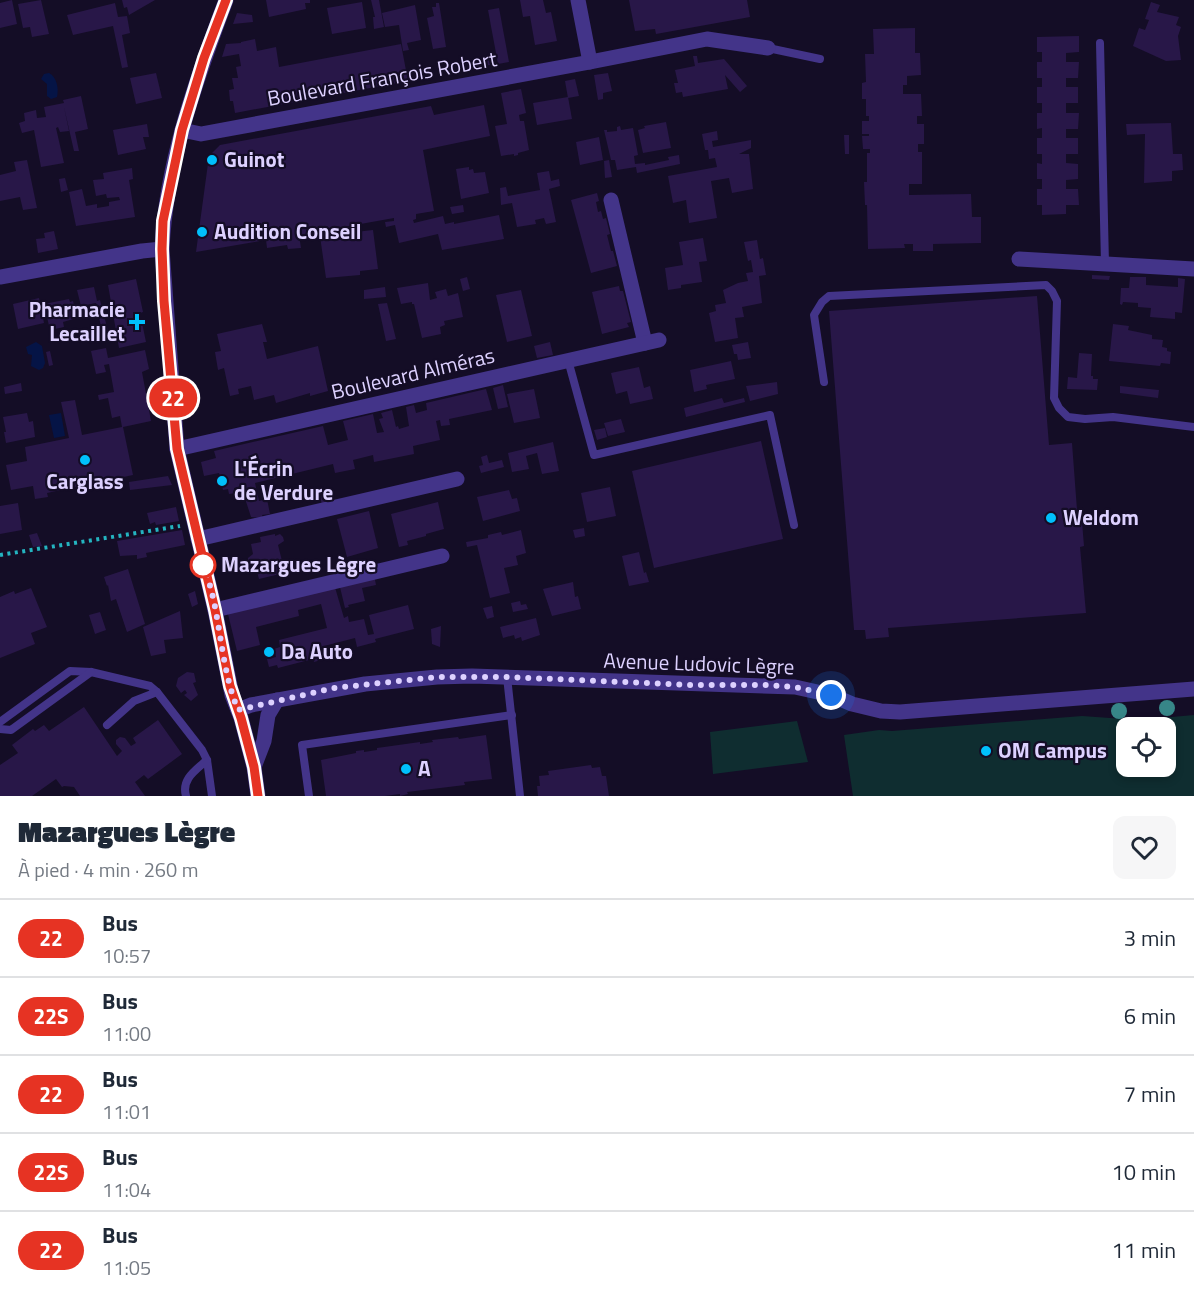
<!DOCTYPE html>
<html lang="fr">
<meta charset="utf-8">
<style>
body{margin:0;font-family:"Titillium Web",sans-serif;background:#f6f6f7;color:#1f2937;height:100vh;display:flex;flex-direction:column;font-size:22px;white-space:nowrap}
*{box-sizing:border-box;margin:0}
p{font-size:20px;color:#747a83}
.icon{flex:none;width:33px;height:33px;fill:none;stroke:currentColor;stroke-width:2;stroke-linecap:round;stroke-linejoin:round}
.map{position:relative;height:796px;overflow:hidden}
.details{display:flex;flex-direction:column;background:#fff;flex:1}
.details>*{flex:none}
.badge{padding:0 12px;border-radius:20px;font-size:21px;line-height:39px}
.buttons{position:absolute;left:1116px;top:717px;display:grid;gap:12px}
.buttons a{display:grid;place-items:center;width:60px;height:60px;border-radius:12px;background:#fff;box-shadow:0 3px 9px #0003;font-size:30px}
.you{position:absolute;width:30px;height:30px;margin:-15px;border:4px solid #fff;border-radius:50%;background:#1a73e8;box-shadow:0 0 0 9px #1a73e833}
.map>.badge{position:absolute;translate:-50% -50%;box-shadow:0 0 0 3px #fff}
.round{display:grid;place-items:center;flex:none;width:63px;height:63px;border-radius:12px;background:#f6f6f7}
.headline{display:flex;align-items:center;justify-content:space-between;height:102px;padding:0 18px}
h1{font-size:28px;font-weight:800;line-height:45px}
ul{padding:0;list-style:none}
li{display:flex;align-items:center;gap:18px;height:78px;padding:0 18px;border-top:2px solid #e0e1e3}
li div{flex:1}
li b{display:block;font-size:22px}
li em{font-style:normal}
li .badge{min-width:66px;font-weight:700;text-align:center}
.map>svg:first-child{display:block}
</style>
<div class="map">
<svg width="1194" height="796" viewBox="0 0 1194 796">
<rect width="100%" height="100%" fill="#140d26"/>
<g fill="#0f2d30" fill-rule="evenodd">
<path d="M1194,715V796H853L844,735L879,730L892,731L1082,716L1138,720ZM1126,728H1166V766H1126Z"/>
<path d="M797,721L808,762L713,774L710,732Z"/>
</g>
<g fill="#051446">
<path d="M49,73C57,77 59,89 57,97L51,99L47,96V84L41,79L44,74Z"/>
<path d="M36,342L42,346L45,363L43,368L39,370L31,366L32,355L28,354L26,347Z"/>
<path d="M61,413L65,436L54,438L49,415Z"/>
</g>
<g fill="#281748">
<path d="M12,0L17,24L0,28V3Z"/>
<path d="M41,0L49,34L32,37L30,27L23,28L18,4Z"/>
<path d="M122,0H155L129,15L127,7L124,8Z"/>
<path d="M266,0H310V3H305L306,9L269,17Z"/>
<path d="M371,0H379L384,27L374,29L373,17H375Z"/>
<path d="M520,0H543L546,13L551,12L557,41L535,45L530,16L523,17Z"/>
<path d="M629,0H747L750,17L656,34L655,29L635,31Z"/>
<path d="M362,2L366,28L332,34L327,8Z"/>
<path d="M1151,2L1160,5L1157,12L1179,17L1176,25L1181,27L1178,36L1181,60L1166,61L1133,46L1139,28L1145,30L1149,20L1145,19Z"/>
<path d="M115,3L118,17L127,16L130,33L122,35L128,67L122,68L113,26L73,35L67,15Z"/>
<path d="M436,3H439L446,47L433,49L427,18L434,16L432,7H436Z"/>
<path d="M415,5L421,40L407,43L409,50L403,51L399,25L385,27L382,13Z"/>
<path d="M499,8L509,62L498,64L488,10Z"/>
<path d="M237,13L252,15L253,22L233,24Z"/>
<path d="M915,28V53H920L921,75L907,76V85H903V94H921L922,116H917V124H924V144H918V152H922V184H909V195L971,194L972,217H981V243L933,244V251H913V244H904L905,248L868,249L867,205H865L864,182H867V153H870V149H863L862,136H869V134H862V121H869V116H866V99H862V83L866,82L865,54H874L873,29Z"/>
<path d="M1079,36V52L1066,53V62H1079L1078,78H1066V87H1078V103H1066V113H1079L1078,129H1066V138H1078V154H1066V163L1078,164V179L1066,180V189H1078L1079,205H1066V214L1042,215V205H1037V189H1042V179H1037V163L1042,164V154H1037V138H1042V128L1037,129V113H1042V103H1037V87H1042V78H1037V62H1042V52H1037V37Z"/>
<path d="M255,39L257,51L276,47L279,67L401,44L408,81L235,113L233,101H230L229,90L234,89L232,78H238L236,67L241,66L239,54L222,57L226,44L241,43V42Z"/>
<path d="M693,56H697L698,63L724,59L747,86L740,92L725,75L728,89L683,97L682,92L676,93L674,83H678L675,70L695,66Z"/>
<path d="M489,60L490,65L476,67L475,63Z"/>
<path d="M156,73L162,98L136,104L130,78Z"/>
<path d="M608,73L612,91L603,93V99L598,100L594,75Z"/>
<path d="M575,79L579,96L568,98L565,81Z"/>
<path d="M521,89L526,113L519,115L520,121H524L529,150L518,153V155L514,156V154L501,156L495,126L507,124L501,93Z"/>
<path d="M81,96L88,129L75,132L79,151H74L64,107L69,131L60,132L58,127L56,128L64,163L41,167L34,130L22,133L19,123L25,121L24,113L36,110L37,118L46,117L44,107L64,103L63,100Z"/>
<path d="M568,97L572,119L537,125L533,103Z"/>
<path d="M484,105L490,136L423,150L434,211L416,214V219L413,220L414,223L443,216L445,224L454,222V224L499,215L504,239L442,250L438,234L399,243L395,225L386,227L385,222L394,221V218L299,235L301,248L288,249L287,245L267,248L266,240L196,252L209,156L220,145L431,106L434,115Z"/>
<path d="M666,122L671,148L643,153L638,130L645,128L644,126Z"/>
<path d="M1171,123L1173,154H1182L1183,170L1172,171V181L1144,183L1145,134L1127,135L1126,124Z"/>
<path d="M147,124L149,137H143L146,149L118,155L113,130Z"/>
<path d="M620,126L621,130L633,128L638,155L634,156L635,164L645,163V165L669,160L668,157L679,155L680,164L637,173L636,167L617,170L615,160H611L604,130H607V132L617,131V127Z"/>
<path d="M717,131L718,140L712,141L713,147L751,140V148L739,154H749L753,189L732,193L729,178L711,181L717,218L689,223L686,200L673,203L668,176L717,167L715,158L709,159L708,150H705L702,134Z"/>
<path d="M844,135H849V154H845Z"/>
<path d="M599,137L603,160L580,165L576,142Z"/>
<path d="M27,160L37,208L23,210L20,197L0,201V175L16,171L14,162Z"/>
<path d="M609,160L612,177L605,178L604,161Z"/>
<path d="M469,167V170L473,169L474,173L485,172L489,193L461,199L456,169Z"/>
<path d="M132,168L133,179L129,180L135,217L76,226L69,192L82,189L86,206L97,204V208L109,206V202L120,200L119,197L107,198L106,194L96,196L93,180L104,179L103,173Z"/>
<path d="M549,171L551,181L559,179L560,186L549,189L556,222L546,224L544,218L535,220L536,224L517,227L512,203L501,205L500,188L506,187L508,196L540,190L537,173Z"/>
<path d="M65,178L68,190L61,192L59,179Z"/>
<path d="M597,193L599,201L596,202L598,212L601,211L603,219L606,218L610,234L607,235L611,251H613L617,266L591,273L571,200Z"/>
<path d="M463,205L464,212L452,214L450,207Z"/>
<path d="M373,230L378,269L360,271V275L326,278L320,236Z"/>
<path d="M54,231L58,249L38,253L36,239L45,238L44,233Z"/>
<path d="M703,238L707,261L699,262L702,282L681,285V288L668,290L665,268L683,265L679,242Z"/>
<path d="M757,240L760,259L763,258L766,275L759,276L762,303L742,307L744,317L735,318L738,338L715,342L709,313L716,311L715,305L726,303L723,290L738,283L748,281L746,273L753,272L751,260L748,261L744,242Z"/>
<path d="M1092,275L1110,276L1109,280L1092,279Z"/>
<path d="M467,277L470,289L463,291L460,279Z"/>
<path d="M1130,277H1146V285L1178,287V278L1185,279L1182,313L1175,312V319L1150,317L1151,308L1138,307V303L1123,302L1122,305L1120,304L1121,288H1129Z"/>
<path d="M136,279L143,312L140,313L146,342L119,348L108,285Z"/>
<path d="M428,283L430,300L437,298L435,292L446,289L448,296L458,293L463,317L444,321L445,325L440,327L441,334L422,338L414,304H412V302L401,304L397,288Z"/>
<path d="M619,286L620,291H623L631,322L627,323L629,327L602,334L592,292Z"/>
<path d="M94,287L97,301L100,300L109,335L103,336L96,303L81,306L77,290Z"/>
<path d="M385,287L386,297L364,299V290Z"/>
<path d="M521,290L532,336L507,342L496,295Z"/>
<path d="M1037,296L1049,445L1072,443L1077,510H1081L1084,546L1080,547L1086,613L888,628L889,637L866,639L865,630H854L829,311Z"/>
<path d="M39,298L44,323L18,329L13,304Z"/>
<path d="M69,299L70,302L73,301L77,318L63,322L64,327L50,330L44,304Z"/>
<path d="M387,303L396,339L386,341L378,304Z"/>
<path d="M262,324L267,342H263L267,359L318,346L328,391L310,396V393L276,403L274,395L254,400L251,386L238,389L239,394L230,396L224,368L218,370L215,352L221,351L217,334Z"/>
<path d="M1113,324L1129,326L1128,330L1152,335V339L1163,340L1162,347L1167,348V351L1171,352L1170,364L1161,363L1160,366L1109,361Z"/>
<path d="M550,342L553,355L537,358L534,346Z"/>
<path d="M748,342L751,358L738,360L737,354H734L732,345Z"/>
<path d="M106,348L108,358L145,350L149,369L142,372L151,421L123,427L133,475L47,493L48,497L35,499L33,486L11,490L6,465L27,461L25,447L69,438L61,402L75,400L82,435L122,427L120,416L112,418L108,398L99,400L98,395L114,392L109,364L104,365L106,372L96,374L91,351Z"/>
<path d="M50,351L53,365L49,366L46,352Z"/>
<path d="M1079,353L1092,354L1091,376H1093V379H1098L1097,390L1067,389L1068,377L1077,378Z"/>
<path d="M731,361L735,379L706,385L707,389L694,392L690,370Z"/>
<path d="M639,367L644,388L650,386L653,399L630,404L627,391L616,394L611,373Z"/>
<path d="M777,382L778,394L750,401L746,386Z"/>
<path d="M21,383L22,391L5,394L4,387Z"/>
<path d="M503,385L508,407L498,409L493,388Z"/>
<path d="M1120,386L1159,390L1158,398L1120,393Z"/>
<path d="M486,389L492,410L449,419L450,425L441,426L440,420L436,421L440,440L413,446L414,454L374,462L373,455L353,460L355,469L335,473L333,464L255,483L259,501L267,499L270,514L262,515L263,518L251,517L241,486L234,488L236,493L229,494L228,489L223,490L219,473L204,476L201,462L216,458L214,451L323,426L328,445L348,440L343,421L373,414L377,433L384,432L379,419L383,418L381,413L392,410L396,427L398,426L399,429L409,426L406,407L414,405L416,413L427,410L426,403Z"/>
<path d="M534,389L540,418L514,423L507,394Z"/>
<path d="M722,398L724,403L744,398L745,402L686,417L684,408Z"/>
<path d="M27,413L29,422L33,421L35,437L6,443L4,432H6L3,417Z"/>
<path d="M621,419L625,432L608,436L604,423Z"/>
<path d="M605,428L607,437L597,440L594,430Z"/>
<path d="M761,441L783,539L654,568L632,471Z"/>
<path d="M553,442L559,471L542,474L537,453L526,456L529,469L512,472L508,453Z"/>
<path d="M487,455L489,463L502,460L504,467L481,473L479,466L483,465L481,457Z"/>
<path d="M168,476L172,485L130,490L129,482Z"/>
<path d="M610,487L616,516L587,522L581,493Z"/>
<path d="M509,490L512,499L517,498L520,511L483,521L477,497Z"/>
<path d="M329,494L331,502L322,505L320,496Z"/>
<path d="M438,502L444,529L426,534V536L407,541L408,545L399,547L391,514Z"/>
<path d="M18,503L22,530L0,534V506Z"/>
<path d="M176,507L179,521L156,525L155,522L150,524L147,513Z"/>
<path d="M369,511L378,548L347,557L337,519Z"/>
<path d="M584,528L585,536L575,538L573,530Z"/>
<path d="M182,530L185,545L146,553L147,557L137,559V555L120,556L117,541Z"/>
<path d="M521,530L526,553L516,556L518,565L504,568L510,593L490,598L477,545L467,547L466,542L488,538V535L501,532L502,535Z"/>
<path d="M37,533L42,546L33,547L29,535Z"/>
<path d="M275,534V536L280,534L283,537L284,541L278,545L282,561L285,560L288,572L259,579L256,568L249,565L248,561V558L253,554L251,544L261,542L260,537Z"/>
<path d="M639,552L644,573L646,572L649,582L629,586L622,556Z"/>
<path d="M128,569L145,624L127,632L116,599L111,601L108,585L107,586L104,577Z"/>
<path d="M374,575L376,585L362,588L365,601L348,605L349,607L345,608L339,583Z"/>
<path d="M573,582L575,597L578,596L581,609L552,616L543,589Z"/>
<path d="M334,584L344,618L348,616L349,622L364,619L368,635L374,634L369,615L408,605L414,629L375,639L376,642L357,647L355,638L324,646L328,658L314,662L313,659L278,668L277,665L269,667L267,659L276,657L274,649L280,647L279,640L327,628L321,604L298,610L299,616L256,627L260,645L237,651L227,610Z"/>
<path d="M31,588L47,627L31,633L35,644L0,658V597L14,591L15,594Z"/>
<path d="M195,591L198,604L192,607L188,594Z"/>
<path d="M520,601L521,605L526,604L528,609L513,612L511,603Z"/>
<path d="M492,606L494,617L487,619L483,608Z"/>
<path d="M180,611L183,638L164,640L166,653L151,656L143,627Z"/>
<path d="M100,612L106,630L95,634L89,615Z"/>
<path d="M536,618L540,635L522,641L521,637L515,639L514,635L503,638L500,627Z"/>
<path d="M441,626L440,647L432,644L431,629Z"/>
<path d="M187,672L194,673L196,682L193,683L198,695L191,701L184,695L187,693L185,690L181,693L176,686L178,678Z"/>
<path d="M84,707L117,756L122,751L116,744V740L120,737L125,738L131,746L136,743L133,738L158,720L182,754L148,779L144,775L135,782L145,796H80L74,787L64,786L62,787L56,779L32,796H0V765L18,753L12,745L33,729L35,731L44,725L49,731Z"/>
<path d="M486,735L492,779L464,782L465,785L407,792L408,794L400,796V794L385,796H326L321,760L356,753V751L364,750V752L377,750V748L420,742V744L433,742L432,740L458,737L459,739Z"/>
<path d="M591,765L592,768L600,767L602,776H606L609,796H538L537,786H540L539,776L549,775L548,771Z"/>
</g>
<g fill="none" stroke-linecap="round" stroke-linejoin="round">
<path stroke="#24b4c0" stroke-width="4" stroke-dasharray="3 4.5" stroke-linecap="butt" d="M0,555L180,526"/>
<g stroke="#433489" stroke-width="8">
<path d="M1100,43L1105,264"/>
<path d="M768,48L820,59"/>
<path d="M568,360L594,455L770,415L794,525"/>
<path d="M824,382L814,315L822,302L829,296L1046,285L1052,291L1057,301L1054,398L1059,408L1068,417L1085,419L1113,417L1194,427"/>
<path d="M507,677L520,796"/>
<path d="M0,722L70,671L91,672L150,686L157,692L202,750L207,760L212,796"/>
<path d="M107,725L134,701L157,692"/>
<path d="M0,729L11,730L91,672"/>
<path d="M186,796C181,779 196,770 207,760"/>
<path d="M309,796L302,745L512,715"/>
</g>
<g stroke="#433489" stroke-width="15">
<path d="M590,62L707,39L768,48"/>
<path d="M182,130L201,134L590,62L578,0"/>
<path d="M611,200L645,343"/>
<path d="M1019,259L1194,269"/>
<path d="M0,277L142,251L162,249"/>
<path d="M177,449L659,340"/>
<path d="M198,539L457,479"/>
<path d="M215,610L442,556"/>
</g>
<g stroke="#433489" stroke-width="15">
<path d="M226,0C196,80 166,163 162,249L177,449L215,610L232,695L241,718L254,767L258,796"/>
<path d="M238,710L251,705L365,684L437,677L472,676L795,687L831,695L852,704L881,711L900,712L1194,689"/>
<path d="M254,767L264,741L268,715L277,700"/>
</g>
</g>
<g fill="#378688">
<circle cx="1167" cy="708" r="8"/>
<circle cx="1119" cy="711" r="8"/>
</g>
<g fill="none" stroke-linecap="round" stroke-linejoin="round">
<g stroke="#fff" stroke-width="14">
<path id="line" d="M226,0L204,58L182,130L163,221L162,249L164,301L177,449L215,610L230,686L241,718L254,767L258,796"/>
</g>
<use href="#line" stroke="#e63323" stroke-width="9"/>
<path stroke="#ddd1ff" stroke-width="6" stroke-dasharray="0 10.8" d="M203,565C221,608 219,664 238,710L334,688L437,677H507L692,685H766L795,687L831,695"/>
</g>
<g fill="#00c0fc" stroke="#140d26" stroke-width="2">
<circle cx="212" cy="160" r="6"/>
<circle cx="202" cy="232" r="6"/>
<path d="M134 313h6v6h6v6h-6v6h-6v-6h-6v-6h6z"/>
<circle cx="85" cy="460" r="6"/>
<circle cx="222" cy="481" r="6"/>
<circle cx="1051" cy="518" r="6"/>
<circle cx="269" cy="652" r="6"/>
<circle cx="986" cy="751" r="6"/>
<circle cx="406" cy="769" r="6"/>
</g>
<circle fill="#fff" stroke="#e63323" stroke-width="3" cx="203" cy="565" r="12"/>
<g text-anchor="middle" stroke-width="4.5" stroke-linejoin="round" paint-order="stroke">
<g font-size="21" fill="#ddd1ff" stroke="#140d26">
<text transform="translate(382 79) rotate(-10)" y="7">Boulevard François Robert</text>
<text transform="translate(413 374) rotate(-13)" y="7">Boulevard Alméras</text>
<text transform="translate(699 664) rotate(2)" y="7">Avenue Ludovic Lègre</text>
</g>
<g font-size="21" font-weight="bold" fill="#ddd1ff" stroke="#140d26" text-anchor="start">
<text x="224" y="167">Guinot</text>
<text x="214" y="239">Audition Conseil</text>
<text x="125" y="317" text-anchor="end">Pharmacie<tspan x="125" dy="24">Lecaillet</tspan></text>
<text x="234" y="476">L'Écrin<tspan x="234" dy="24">de Verdure</tspan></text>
<text x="85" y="489" text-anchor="middle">Carglass</text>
<text x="1063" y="525">Weldom</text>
<text x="281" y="659">Da Auto</text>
<text x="998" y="758">OM Campus</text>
<text x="418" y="776">A</text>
</g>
<g font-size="21" font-weight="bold" fill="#ddd1ff" stroke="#140d26" text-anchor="start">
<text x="221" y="572">Mazargues Lègre</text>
</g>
</g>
</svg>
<div class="buttons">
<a><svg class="icon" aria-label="locate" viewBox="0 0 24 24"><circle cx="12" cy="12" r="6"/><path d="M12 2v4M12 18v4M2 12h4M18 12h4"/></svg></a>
</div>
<div class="you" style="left:831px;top:695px"></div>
<b class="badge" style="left:173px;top:398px;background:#e63323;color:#fff">22</b>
</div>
<section class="details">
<div class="headline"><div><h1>Mazargues Lègre</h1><p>À pied · 4 min · 260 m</p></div><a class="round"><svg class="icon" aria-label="heart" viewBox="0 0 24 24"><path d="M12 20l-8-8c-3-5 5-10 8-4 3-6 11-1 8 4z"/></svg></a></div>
<ul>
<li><span class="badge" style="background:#e63323;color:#fff">22</span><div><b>Bus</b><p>10:57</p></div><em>3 min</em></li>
<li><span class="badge" style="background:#e63323;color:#fff">22S</span><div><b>Bus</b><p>11:00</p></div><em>6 min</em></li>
<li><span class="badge" style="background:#e63323;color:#fff">22</span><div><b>Bus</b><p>11:01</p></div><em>7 min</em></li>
<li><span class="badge" style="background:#e63323;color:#fff">22S</span><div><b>Bus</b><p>11:04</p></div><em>10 min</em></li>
<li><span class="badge" style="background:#e63323;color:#fff">22</span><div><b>Bus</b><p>11:05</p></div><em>11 min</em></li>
</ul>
</section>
